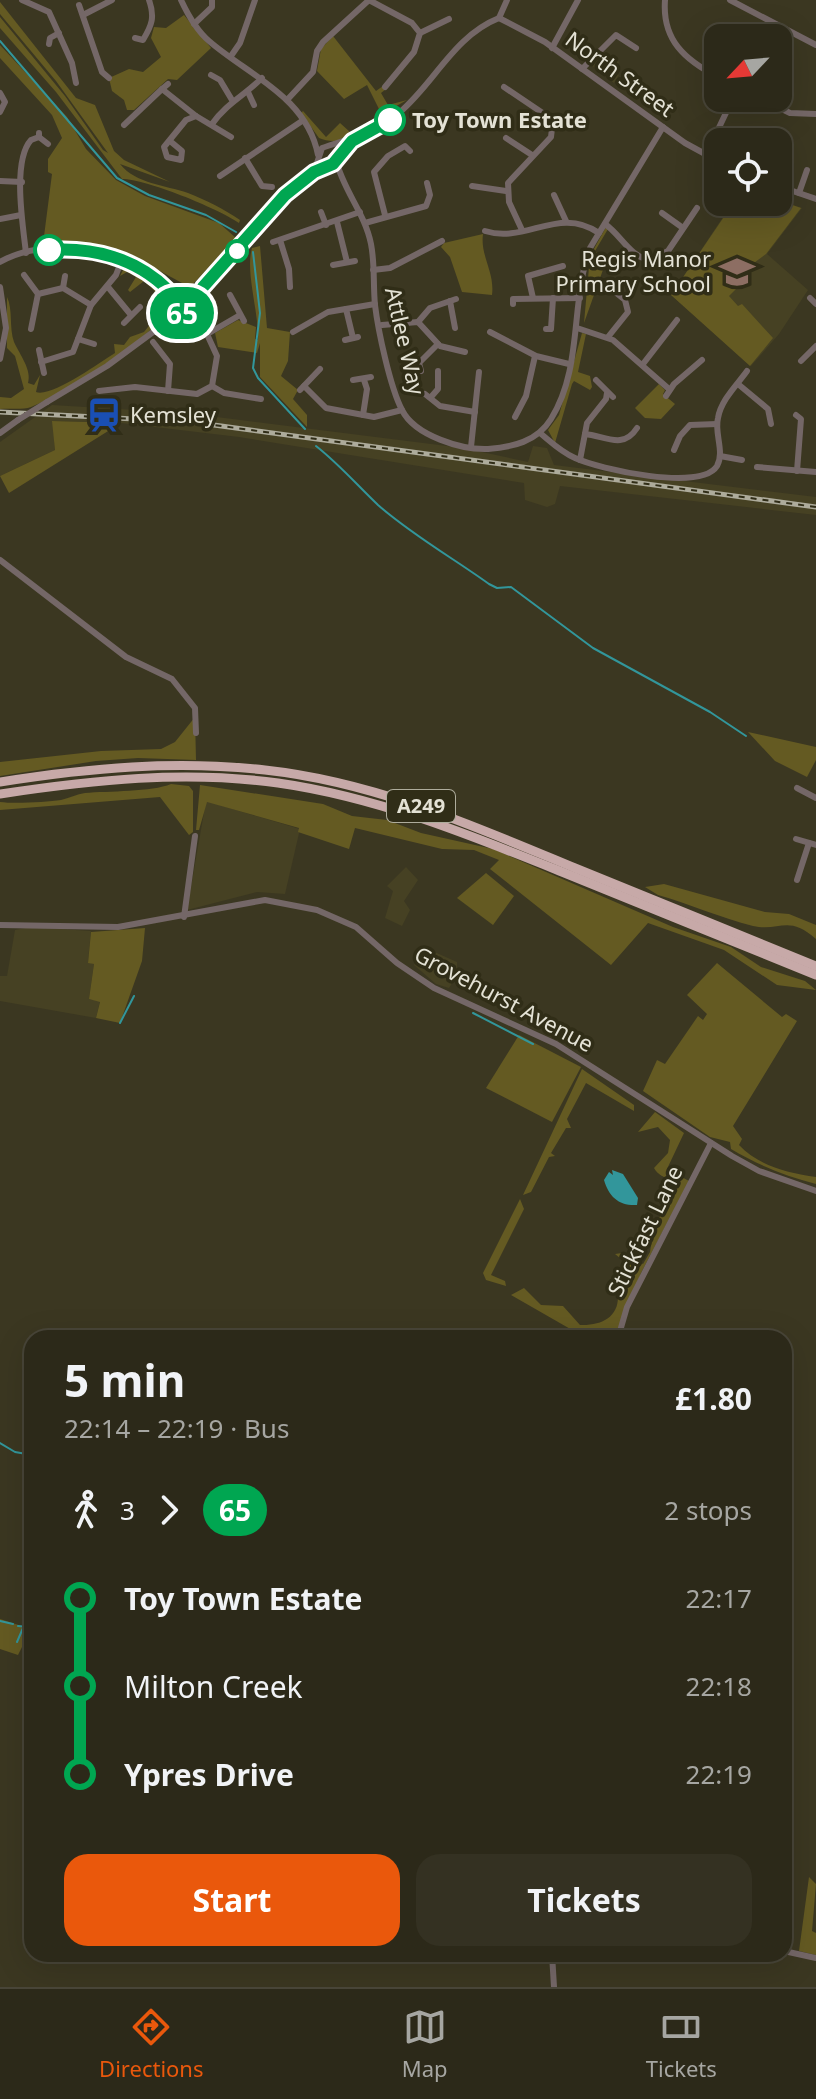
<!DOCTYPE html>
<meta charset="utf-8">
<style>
body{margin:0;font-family:"Noto Sans",sans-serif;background:#343122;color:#f1f3f6;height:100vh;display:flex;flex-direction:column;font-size:30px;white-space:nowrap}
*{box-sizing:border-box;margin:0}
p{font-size:26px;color:#a6a6a2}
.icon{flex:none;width:44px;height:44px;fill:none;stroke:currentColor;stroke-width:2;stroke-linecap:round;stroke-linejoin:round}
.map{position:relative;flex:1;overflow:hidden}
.sheet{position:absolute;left:24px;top:1330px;width:768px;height:632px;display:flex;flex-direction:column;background:#2c2919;border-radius:24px;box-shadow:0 8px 32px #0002,0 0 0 2px #484538}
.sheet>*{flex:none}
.badge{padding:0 16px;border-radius:26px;font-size:28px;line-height:52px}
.needle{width:52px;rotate:244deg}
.controls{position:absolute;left:704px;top:24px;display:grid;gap:16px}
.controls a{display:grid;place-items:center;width:88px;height:88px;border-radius:16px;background:#2c2919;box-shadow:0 8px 32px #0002,0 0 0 2px #484538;font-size:40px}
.map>.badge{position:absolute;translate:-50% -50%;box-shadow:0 0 0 4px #fff}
.legs{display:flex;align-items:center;gap:12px;height:88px;padding:0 40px;font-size:26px}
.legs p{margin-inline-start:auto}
.overview{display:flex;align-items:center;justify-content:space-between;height:136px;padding:0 40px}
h1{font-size:44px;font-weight:700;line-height:60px}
.cta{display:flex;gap:16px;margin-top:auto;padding:16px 40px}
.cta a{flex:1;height:92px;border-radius:24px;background:#ea580c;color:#fff;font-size:32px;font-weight:700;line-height:92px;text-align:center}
.cta a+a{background:#343122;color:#f1f3f6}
ul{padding:0 40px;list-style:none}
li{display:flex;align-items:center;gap:28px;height:88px;font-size:30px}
li i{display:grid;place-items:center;width:12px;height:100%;margin:0 10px;background:currentColor}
li i::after{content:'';width:20px;height:20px;margin:-10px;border:6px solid;border-radius:50%;background:#2c2919}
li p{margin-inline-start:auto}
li:first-child i{background:linear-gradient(#0000 50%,currentColor 0)}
li:last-child i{background:linear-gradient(currentColor 50%,#0000 0)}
.dock{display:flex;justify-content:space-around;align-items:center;height:112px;border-top:2px solid #484538;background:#2c2919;font-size:22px;color:#a6a6a2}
.dock a{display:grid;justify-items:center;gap:4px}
.dock .active{color:#ea580c}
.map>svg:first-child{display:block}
</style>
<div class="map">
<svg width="816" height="1987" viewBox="0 0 816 1987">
<rect width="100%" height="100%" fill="#3b3721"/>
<g fill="#464123">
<path d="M608,54L619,62L613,71L619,75L614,83L590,64L599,59L603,62Z"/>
<path d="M778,200L802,208L767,254L808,290L779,334L751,366L671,295L733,202Z"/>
<path d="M52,405L185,413L463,448L528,462L533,446L547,448L554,465L816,497V515L560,486L555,504L547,507L525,500L524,483L239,437L121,423L53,421L55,450L0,476V442Z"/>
<path d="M206,801L300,829L285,894L257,892L187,910Z"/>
<path d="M406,867L418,880L404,901L410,910L402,926L385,918L393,891L387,886Z"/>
<path d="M30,927L91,931L88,962L94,964L89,999L100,1001L96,1018L0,1001V976H7L15,930Z"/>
<path d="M430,950L457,962V975L449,988L436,984L414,965Z"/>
</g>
<g fill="#645a22">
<path d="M0,2L76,98L95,105L114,151L124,160L170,182L120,164C136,184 165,185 188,193C206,200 224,209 240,220L239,223C217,208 146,179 122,179L56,92L0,28V17L65,96L103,150L108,153L56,81L0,14Z"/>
<path d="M184,15L211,48L177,80L168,79L134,110H127L124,100L112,91L109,78L129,69L143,72L161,57L151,38L154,27L166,28Z"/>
<path d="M333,36L376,91L383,86L386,89L381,93L388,105L407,100L384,113L385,116C367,130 342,148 319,138L301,113L303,111L326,137L340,123L350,132L364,127L381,113L367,85L344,99L317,71L321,49Z"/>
<path d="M0,45L67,117L86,149L116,180L145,196L219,223L236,238L193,284H184L132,256L103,246L43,244L52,174L48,172V159L62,138L52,115L0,58Z"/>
<path d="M778,200L801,208L766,254L735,277L727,272L739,286L729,296L738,306L742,304L773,338L750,366L671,295L734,202Z"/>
<path d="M606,227L608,229L595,251L609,263L604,267L584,323L590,256Z"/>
<path d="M483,234C480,256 495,272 492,295L462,292L450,257L441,247L444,243Z"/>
<path d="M260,246L267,328L290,332L288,361L281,376L298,390L293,399L307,415V427L260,377V343L257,353L218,347L215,333L238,320L256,327L255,339L258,340C259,312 245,272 252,248Z"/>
<path d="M125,266L167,294V315C137,345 69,391 31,407C23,410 9,408 0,409V397L11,398L24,389L15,356L7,348V297C13,309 9,328 14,342C20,355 32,370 28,383L34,385L40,375L36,392C51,398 99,363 115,353L114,344L124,345L130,337L144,332L164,307L163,299L144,281L130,292L128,290L136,277L127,272L120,276Z"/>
<path d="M582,333L586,334L578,372L590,376L592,387L590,390L574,381L572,384L555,443L548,430L559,415Z"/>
<path d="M659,384L665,390L663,394L675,404L661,419L645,418L635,408Z"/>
<path d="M52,421L121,423L9,493L0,476L55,450Z"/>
<path d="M195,717L196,760L138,758L96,761L0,776V762L101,751L161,749L175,742Z"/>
<path d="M748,732L816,747V760L807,777L775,761Z"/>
<path d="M171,784L189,786L193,791V832L189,835L160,797L0,810V802C15,804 47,802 61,800C69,798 77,794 85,793C108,791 152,792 171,784Z"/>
<path d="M200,785L323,804L352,816L387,820L421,833L493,849L673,927L731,947L761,967L805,981L816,990L777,985L724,950L648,923L611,965L490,869L499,860L474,850L442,849L355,828L349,849L298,832L299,828L207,802L199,830H196Z"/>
<path d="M486,873L514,896L493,925L457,898Z"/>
<path d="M664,884L765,912L789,914L816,925V939C788,914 780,932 753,926C721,918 690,904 658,895L645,887Z"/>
<path d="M145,928L142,961L120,1023L96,1018L100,1002L89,999L94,964L88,963L91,932Z"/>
<path d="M717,963L782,1017L786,1014L797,1021L733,1126L742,1139L739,1145C759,1166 788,1173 816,1177V1184C785,1176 758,1165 731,1149L730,1142L710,1137L643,1091L657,1060L665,1064L698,1016L703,1020L707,1014L687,995Z"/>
<path d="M519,1035L581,1067L552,1122L486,1088Z"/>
<path d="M582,1069L634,1105V1111L586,1083L567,1119L571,1128H566L551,1153L555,1156L549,1157L531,1192L523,1195Z"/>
<path d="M655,1112L684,1133L667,1169L689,1181L641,1273L615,1338H586L511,1295L524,1288L541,1305L563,1306L580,1325C606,1326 624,1313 616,1285L630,1273V1266L615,1254L622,1253L643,1264L650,1252L654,1224C663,1211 681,1201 669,1182C664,1175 658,1176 654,1168L668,1153L670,1140L658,1127L638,1132Z"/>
<path d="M520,1199L524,1209L491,1275L505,1281L506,1286L486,1280L483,1273Z"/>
<path d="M0,1619L31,1629L18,1655L0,1649Z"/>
<path d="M809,1877L816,1884L812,1931L816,1933V1955L799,1951Z"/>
</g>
<path fill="#32969b" d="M612,1170L623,1174L638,1198L637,1205C619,1206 609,1197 604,1180L609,1172L613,1175Z"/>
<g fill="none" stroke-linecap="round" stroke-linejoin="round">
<g stroke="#32969b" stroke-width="2">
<path d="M0,41L117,178L149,195L206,215L236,232"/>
<path d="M253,252L260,313L253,368L258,378L305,429"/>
<path d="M316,446C339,464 357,485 378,505C412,535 453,558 489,584L497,588L511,587L593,648L710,712L746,736"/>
<path d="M473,1013L533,1044"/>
<path d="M120,1023L134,996"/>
<path d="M0,1443L15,1452L32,1455"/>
<path d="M0,1621L13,1624"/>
<path d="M18,1626L29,1627"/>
<path d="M17,1642L23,1628"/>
</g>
<g stroke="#746767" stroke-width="6">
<path d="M22,0L49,12L72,63L76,83"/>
<path d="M181,0C188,15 196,30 209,41C248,75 307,97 318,155"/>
<path d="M369,0L412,23L420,33L414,52L385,87"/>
<path d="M665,0C662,40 685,60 718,77"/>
<path d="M730,0L816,45"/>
<path d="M79,5L102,72L109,78"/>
<path d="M83,15L112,0"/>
<path d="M499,18L545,42L685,143L718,161"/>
<path d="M499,18L507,0"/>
<path d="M194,24L212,7V0"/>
<path d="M420,33L449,19"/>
<path d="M135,38L143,40C152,25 155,17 149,0"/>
<path d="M49,44L50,38L59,33"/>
<path d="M552,48L578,0"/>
<path d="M231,56L240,43L255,0"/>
<path d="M582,69L616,35L636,48"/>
<path d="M211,75L220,80L232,100"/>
<path d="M168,84L162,89L196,116L231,137"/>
<path d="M504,87L553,120L551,137L508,183L509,202L522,230"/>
<path d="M248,92L254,105"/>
<path d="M0,93L5,102L0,112"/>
<path d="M759,98L790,113L816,114"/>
<path d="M287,100L313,72L317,51L323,42L369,0"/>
<path d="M212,124C226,104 245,95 262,78"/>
<path d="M124,125L162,89"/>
<path d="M39,133V137L48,144"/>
<path d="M506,138L532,155"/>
<path d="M170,141L182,151L181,160L167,157L164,147L186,120L196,116"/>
<path d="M706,155L733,98"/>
<path d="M245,158L262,186L272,187"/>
<path d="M336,160C343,190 365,213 371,244C375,264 373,285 375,305C378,330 390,387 402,410C415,436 462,450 488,449C512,447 537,442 551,419C583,368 570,303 590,248L663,127"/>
<path d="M314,172L322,148C350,138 376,133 400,112C435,82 454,36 499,18"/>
<path d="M220,176L302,121"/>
<path d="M0,181L22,182"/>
<path d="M472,186L506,191"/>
<path d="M778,186L816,199"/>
<path d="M799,193L807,170"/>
<path d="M554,195L566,221"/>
<path d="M321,212L326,225"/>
<path d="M662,213L683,228"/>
<path d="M385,215L374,172L388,156L405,146L410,151"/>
<path d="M0,219L21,215"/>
<path d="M337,222L347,262"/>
<path d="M365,223L426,206L430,195L427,183"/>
<path d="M605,224C621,235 630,257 650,260L668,251L697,208"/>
<path d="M485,231C526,244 559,205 599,233"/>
<path d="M280,240L289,269L290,287"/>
<path d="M273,242L360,212"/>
<path d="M26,253C23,226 12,161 31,140L39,137"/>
<path d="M0,262C36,241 97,245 133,264C151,275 164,290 186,295L203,287L285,195L314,172L333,164L352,141"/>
<path d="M333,265L355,261"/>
<path d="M373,270L390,268L442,241"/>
<path d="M24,275L38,294L31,329"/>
<path d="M0,287L6,328L0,359"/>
<path d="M108,287L131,315"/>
<path d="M63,288L65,276"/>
<path d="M168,290L178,310L185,314L192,311L201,290"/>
<path d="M38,294L63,288L91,305"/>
<path d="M230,295L244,321"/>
<path d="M533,298L528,276L563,266"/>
<path d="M810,298L816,304"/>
<path d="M450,301L455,328"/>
<path d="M513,304V299L580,298"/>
<path d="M346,309L353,338"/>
<path d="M418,322L430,308L456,299"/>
<path d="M124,323L140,307"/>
<path d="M382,325L418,322L440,346L465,352"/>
<path d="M577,328L613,340L669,389"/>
<path d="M546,329H551L553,298"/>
<path d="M293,332L328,312L375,304"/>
<path d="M490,332L536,356L569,364"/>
<path d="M209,333L240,315"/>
<path d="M608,337L628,312L625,300L615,292"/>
<path d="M78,339L94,344"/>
<path d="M345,340L358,337"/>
<path d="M153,342L170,364L168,391"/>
<path d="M39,350L44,373"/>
<path d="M801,361L816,346"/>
<path d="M41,362L73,352L91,305L116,275L122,259"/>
<path d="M419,363L438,344"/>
<path d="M643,364L677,320"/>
<path d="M409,366L419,363L421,371"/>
<path d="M353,380L371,377"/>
<path d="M596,380L613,397"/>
<path d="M738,384L768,409L771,424"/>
<path d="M212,386L224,393L261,399"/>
<path d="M304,386L326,408L374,417L402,410"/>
<path d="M300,390L320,369"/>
<path d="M99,391L135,387L197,394L212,386L217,356L194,306"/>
<path d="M425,394L440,406L475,412"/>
<path d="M666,396L674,384L702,360"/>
<path d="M431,397L438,389V371"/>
<path d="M47,402L107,366L168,321L185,314"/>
<path d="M363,415L367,389L364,380"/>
<path d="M796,415L801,419L797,471"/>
<path d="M515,417L526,396L535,356"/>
<path d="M0,433L18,420"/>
<path d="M540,433C551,442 561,452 575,458C599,469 701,492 717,466C725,452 714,433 718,418C721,400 737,385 747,371"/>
<path d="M585,434C605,436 623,450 637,428"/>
<path d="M471,447L479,372"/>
<path d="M674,450L680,436L690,425L717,424"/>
<path d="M720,456L742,460"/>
<path d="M580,460L587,423L606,399L607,393"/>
<path d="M757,467L816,472"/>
<path d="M0,560L126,657L172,679L195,708L196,733"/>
<path d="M797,788L816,798"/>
<path d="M796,839L816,845"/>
<path d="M797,880L809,843"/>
<path d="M184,917L195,836"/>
<path d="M0,925L118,927L265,900L317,910L356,927L397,963L434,988L556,1044L732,1156L759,1171L816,1191"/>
<path d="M618,1338L627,1307L711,1143"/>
<path d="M784,1951L816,1958"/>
<path d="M552,1954L554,1987"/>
</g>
<g stroke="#c7a9a8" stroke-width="9">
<path d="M0,782C89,768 175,760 265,770C375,782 474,826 575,868C655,901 736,933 816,966"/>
<path d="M0,794C93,780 184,770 278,783C377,797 470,835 562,872C647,906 731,941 816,975"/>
</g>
<g stroke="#adab9b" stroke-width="5">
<path id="rail" d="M0,412L192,422L816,507"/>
</g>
<use href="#rail" stroke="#302d17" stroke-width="2" stroke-dasharray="6" stroke-linecap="butt"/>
<path stroke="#746767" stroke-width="6" d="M18,420L47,402"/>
</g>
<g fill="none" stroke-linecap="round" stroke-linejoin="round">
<g stroke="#fff" stroke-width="18">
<path id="line-1" d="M49,250C93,247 136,258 168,290C174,296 175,305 180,312L189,313L203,287L285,195L314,172L333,164L352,141L390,120"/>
</g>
<use href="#line-1" stroke="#00a651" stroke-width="12"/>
</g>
<defs>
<g id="school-bare" transform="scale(2.76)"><path d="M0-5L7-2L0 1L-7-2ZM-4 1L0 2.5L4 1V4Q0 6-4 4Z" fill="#8d6e63" stroke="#302d17" stroke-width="2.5" paint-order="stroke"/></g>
<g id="station-bare" transform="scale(2.76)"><path d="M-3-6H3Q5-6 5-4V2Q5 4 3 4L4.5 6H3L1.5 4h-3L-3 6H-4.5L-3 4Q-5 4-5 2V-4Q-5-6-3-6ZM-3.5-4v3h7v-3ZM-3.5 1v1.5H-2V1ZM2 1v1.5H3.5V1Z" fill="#1a4fb4" stroke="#302d17" stroke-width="2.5" paint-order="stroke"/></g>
</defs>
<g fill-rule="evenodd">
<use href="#school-bare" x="737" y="272"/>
<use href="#station-bare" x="104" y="415"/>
</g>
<g fill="#fff" stroke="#00a651" stroke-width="4">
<circle cx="390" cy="120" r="14"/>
<circle cx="49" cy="250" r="14"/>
<circle cx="237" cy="251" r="10"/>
</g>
<g text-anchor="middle" stroke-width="7" stroke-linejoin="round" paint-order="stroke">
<rect fill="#302d17" stroke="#aeac9c" stroke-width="2" x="387" y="790" width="68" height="32" rx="6"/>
<g font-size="20" font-weight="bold" fill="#e4e2d5">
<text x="421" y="813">A249</text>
</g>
<g font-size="22" fill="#e4e2d5" stroke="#302d17">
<text transform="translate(620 74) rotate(36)" y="8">North Street</text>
<text transform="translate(405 341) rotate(77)" y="8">Attlee Way</text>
<text transform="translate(504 999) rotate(28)" y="8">Grovehurst Avenue</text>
<text transform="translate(645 1231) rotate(-64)" y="8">Stickfast Lane</text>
</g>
<g font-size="22" font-weight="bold" fill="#e4e2d5" stroke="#302d17" text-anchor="start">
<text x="412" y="128">Toy Town Estate</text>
</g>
<g font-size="22" fill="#e4e2d5" stroke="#302d17" text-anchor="end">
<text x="711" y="267">Regis Manor<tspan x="711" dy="25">Primary School</tspan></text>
<text x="130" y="423" text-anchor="start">Kemsley</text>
</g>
</g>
</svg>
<div class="controls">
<a><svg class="needle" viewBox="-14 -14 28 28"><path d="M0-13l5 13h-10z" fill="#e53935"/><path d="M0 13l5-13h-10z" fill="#a6a6a2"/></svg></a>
<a><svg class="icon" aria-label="locate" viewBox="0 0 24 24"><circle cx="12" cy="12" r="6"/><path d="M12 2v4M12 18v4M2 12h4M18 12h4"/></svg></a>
</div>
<b class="badge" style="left:182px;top:313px;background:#00a651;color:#fff">65</b>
<section class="sheet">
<div class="overview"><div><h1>5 min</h1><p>22:14 – 22:19 · Bus</p></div><b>£1.80</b></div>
<div class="legs"><svg class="icon" aria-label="walk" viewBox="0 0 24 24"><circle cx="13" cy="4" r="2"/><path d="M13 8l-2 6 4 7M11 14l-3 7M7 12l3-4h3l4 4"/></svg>3<svg class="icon" aria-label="forward" viewBox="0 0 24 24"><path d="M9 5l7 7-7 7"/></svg><b class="badge" style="background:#00a651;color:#fff">65</b><p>2 stops</p></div>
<ul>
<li><i style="color:#00a651"></i><b>Toy Town Estate</b><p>22:17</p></li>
<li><i style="color:#00a651"></i><span>Milton Creek</span><p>22:18</p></li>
<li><i style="color:#00a651"></i><b>Ypres Drive</b><p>22:19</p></li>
</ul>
<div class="cta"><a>Start</a><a>Tickets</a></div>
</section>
</div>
<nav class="dock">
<a class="active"><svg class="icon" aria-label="directions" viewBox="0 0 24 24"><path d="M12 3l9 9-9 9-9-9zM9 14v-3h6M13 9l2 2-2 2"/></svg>Directions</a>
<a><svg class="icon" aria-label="map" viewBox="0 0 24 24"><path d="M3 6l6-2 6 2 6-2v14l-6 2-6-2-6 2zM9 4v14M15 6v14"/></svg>Map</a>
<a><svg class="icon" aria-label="tickets" viewBox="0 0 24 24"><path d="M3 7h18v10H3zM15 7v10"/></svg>Tickets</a>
</nav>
